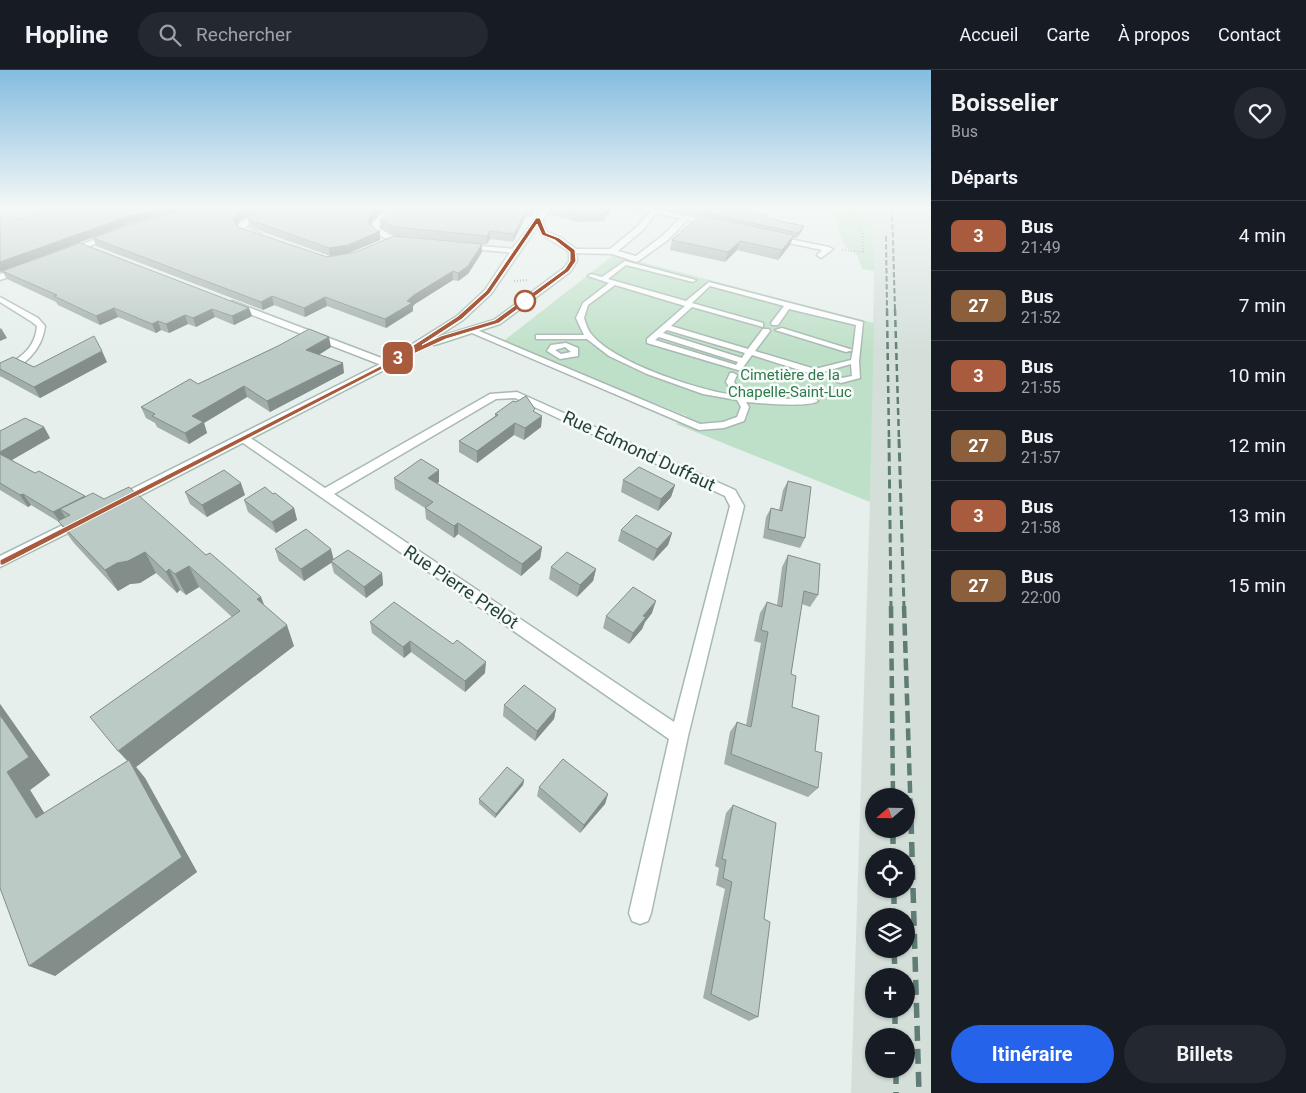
<!DOCTYPE html>
<html lang="fr">
<meta charset="utf-8">
<style>
body{margin:0;font-family:Roboto,sans-serif;background:#242831;color:#f1f3f6;height:100vh;display:flex;flex-direction:column;font-size:19px;white-space:nowrap}
*{box-sizing:border-box;margin:0}
p{font-size:16px;color:#9ea1a6}
.icon{flex:none;width:28px;height:28px;fill:none;stroke:currentColor;stroke-width:2;stroke-linecap:round;stroke-linejoin:round}
.map{position:relative;flex:1;overflow:hidden}
.drawer{display:flex;flex-direction:column;background:#171b24;width:375px}
.drawer>*{flex:none}
.badge{padding:0 10px;border-radius:8px;font-size:18px;line-height:32px}
.needle{width:32px;rotate:250deg}
.tools{position:absolute;left:865px;top:718px;display:grid;gap:10px}
.tools a{display:grid;place-items:center;width:50px;height:50px;border-radius:50%;background:#171b24;box-shadow:0 1px 4px #0004;font-size:25px}
.map>.badge{position:absolute;translate:-50% -50%;box-shadow:0 0 0 2px #fff}
h2{padding:0 20px;font-size:19px;line-height:45px}
.round{display:grid;place-items:center;flex:none;width:52px;height:52px;border-radius:26px;background:#242831}
.overview{display:flex;align-items:center;justify-content:space-between;height:85px;padding:0 20px}
h1{font-size:24px;font-weight:700;line-height:38px}
.action{display:flex;gap:10px;margin-top:auto;padding:10px 20px}
.action a{flex:1;height:58px;border-radius:30px;background:#2563eb;color:#fff;font-size:20px;font-weight:700;line-height:58px;text-align:center}
.action a+a{background:#242831;color:#f1f3f6}
ul{padding:0;list-style:none}
li{display:flex;align-items:center;gap:15px;height:70px;padding:0 20px;border-top:1px solid #363941}
li div{flex:1}
li b{display:block;font-size:19px}
li em{font-style:normal}
li .badge{min-width:55px;font-weight:700;text-align:center}
header{display:flex;align-items:center;gap:30px;box-sizing:border-box;height:70px;padding:0 25px;background:#171b24;border-bottom:1px solid #363941}
header strong{font-size:24px}
nav{display:flex;gap:28px;margin-inline-start:auto;font-size:18px}
.search{width:350px;height:45px;background:#242831;display:flex;align-items:center;gap:12px;box-sizing:border-box;padding:0 18px;border-radius:28px;color:#9ea1a6;font-size:19px}
main{display:flex;flex:1;min-height:0}
.map>svg:first-child{display:block}
</style>
<header>
<strong>Hopline</strong>
<div class="search"><svg class="icon" aria-label="search" viewBox="0 0 24 24"><circle cx="10" cy="10" r="6"/><path d="M15 15l6 6"/></svg>Rechercher</div>
<nav><a>Accueil</a><a>Carte</a><a>À propos</a><a>Contact</a></nav>
</header>
<main>
<div class="map">
<svg width="931" height="1023" viewBox="0 0 931 1023">
<rect width="100%" height="100%" fill="#e6efeb"/>
<g fill="#d4dfda" fill-rule="evenodd">
<path d="M0,138H74L19,157L0,150Z"/>
<path d="M871,138H931V1023H851L870,432L874,201ZM874,726H906V759H874ZM874,786H906V819H874ZM874,846H906V879H874ZM874,906H906V939H874ZM874,966H906V999H874Z"/>
</g>
<g fill="#bfe0c8">
<path d="M831,138H871L874,201L862,199L858,186L845,176Z"/>
<path d="M614,185L874,253L870,432L676,354L687,346L501,273Z"/>
</g>
<g fill="none" stroke-linecap="round" stroke-linejoin="round">
<g stroke="#a8b8b2" stroke-width="3">
<g id="lane">
<path d="M625,191L696,210L693,212L626,195L608,209L686,231L709,212L863,252L859,291L860,308L841,313L752,285L741,300H738L647,273V269L685,236L615,215L588,235L584,248C586,254 588,261 592,265C615,293 698,320 734,325L726,312L730,303H733L737,305L734,312L743,326L778,329L814,328L818,331C808,338 760,333 746,332L749,337L744,351L724,358L699,360L465,260L472,258L700,354L723,352L737,347L741,337L737,330L703,324L647,304L609,286L587,269H536V265H584L576,248L583,233L609,213L588,206L591,204L602,207ZM710,216L784,236L771,253L772,255H778L789,239L856,255L853,280L782,258L775,260L846,282L853,280L851,290L815,299L755,281L770,261L769,259H763L748,279L671,256L692,237L763,257V253L692,233ZM667,260L745,283L742,288L663,263ZM659,267L738,292L736,295L655,270ZM851,294L852,306L842,308L823,302Z"/>
<path d="M0,227L38,248L45,256C42,281 23,298 0,305V300C19,288 35,280 37,256L32,252L0,232Z"/>
<path d="M566,273L578,278V286L560,289L547,281L551,275ZM565,277L571,282L561,284L555,280Z"/>
</g>
</g>
<g stroke="#a8b8b2" stroke-width="3">
<g id="street">
<path d="M272,138H282L245,157L261,164V168L241,163L236,157L242,151Z"/>
<path d="M389,138H398L380,155L379,158L390,165L412,169V173L384,168L371,159L373,152Z"/>
<path d="M637,138H652L717,153L713,155L687,150L668,170L637,192L612,184L573,183L569,181L573,179H610L638,156L650,142ZM656,143L680,148L662,166L636,186L618,181L643,160Z"/>
<path d="M110,163L117,165L70,184L63,182Z"/>
<path d="M769,165L829,177L833,179L821,188L817,185L822,180L769,169Z"/>
<path d="M459,174L515,179L519,181L515,183L462,178H459Z"/>
<path d="M24,195L27,196V200L0,210V204Z"/>
<path d="M232,231L392,292L393,294L388,297L384,296L229,236L227,234Z"/>
<path d="M517,322L735,420L744,436L688,666L651,843L648,851L640,854L632,851L629,843L669,669L236,368L242,364L246,365L325,418L490,324ZM515,328L725,426L730,436L674,652L334,424L496,329Z"/>
</g>
</g>
<g stroke="#a4bbb3" stroke-width="3">
<g id="secondary">
<path d="M544,138H552L542,150L547,162L560,167L576,179L577,191L570,202L500,254L438,274L434,275L429,272L392,296L122,435H112L110,432L112,429L384,292L457,246L485,220L512,179ZM537,157C542,168 559,174 569,182V191L564,198L494,250L435,268L463,250L491,224Z"/>
<path d="M81,446L86,448L88,451L86,454L0,497V486Z"/>
</g>
</g>
<g stroke="#86b3a5" stroke-width="2" stroke-dasharray="1 2" stroke-linecap="butt">
<path d="M842,180L863,182V164L848,138"/>
<path d="M514,211L528,210"/>
</g>
<use href="#lane" fill="#fff" fill-rule="evenodd"/>
<use href="#street" fill="#fff" fill-rule="evenodd"/>
<use href="#secondary" fill="#fff" fill-rule="evenodd"/>
<g stroke="#5f7d75" stroke-width="2" stroke-dasharray="5.5 2.5" stroke-linecap="butt">
<path d="M892,138L895,240"/>
<path d="M886,166L887,240"/>
</g>
<g stroke="#5f7d75" stroke-width="2.5" stroke-dasharray="7 4" stroke-linecap="butt">
<path d="M887,239L889,370"/>
<path d="M895,239L899,370"/>
</g>
<g stroke="#5f7d75" stroke-width="3" stroke-dasharray="9 4.5" stroke-linecap="butt">
<path d="M889,369L891,537"/>
<path d="M899,369L904,537"/>
</g>
<g stroke="#5f7d75" stroke-width="4.5" stroke-dasharray="12 5.5" stroke-linecap="butt">
<path d="M891,536L893,726"/>
<path d="M904,536L911,750"/>
</g>
<g stroke="#5f7d75" stroke-width="5.5" stroke-dasharray="15 8" stroke-linecap="butt">
<path d="M911,749L919,1023"/>
<path d="M893,759V786"/>
<path d="M894,819V846"/>
<path d="M894,879L895,906"/>
<path d="M895,939V966"/>
<path d="M896,999V1023"/>
</g>
</g>
<g fill="#a1aea9">
<path d="M392,138H542L539,141L535,140L530,147L526,146L513,172L490,169L487,174H482V182L468,204L458,211L453,210L415,234L413,236V241L386,258L327,236L305,247L274,235L263,240L96,176L93,168L241,149L237,155L238,157L327,187L463,172L394,165L381,158L380,150Z"/>
<path d="M550,138H611L610,143L606,145L605,151L579,152L549,144Z"/>
<path d="M673,138H733L767,148L802,161L796,168H793L790,175L778,190L737,180L725,192L670,180L672,170L699,146L673,140Z"/>
<path d="M189,139L131,153L9,199L249,238L252,246L234,255L215,247L196,257L188,254L169,263L161,260L156,263L118,247L100,255L58,235L56,232L7,209L2,201L0,202V147L18,149Z"/>
<path d="M248,149L372,151L371,154L376,160L380,161V170L349,183L330,186L250,157Z"/>
<path d="M278,276L331,277L319,285L344,303L270,342L247,327L204,353L207,363L189,374L157,357L155,353L146,348L141,337L198,314Z"/>
<path d="M107,292L40,328L0,306V293L34,297Z"/>
<path d="M535,342L542,346L541,357L524,370L514,365L477,393L459,382V371L495,346V344Z"/>
<path d="M44,357L50,368L11,390L35,403L85,426L86,427L206,485L261,527L264,535L294,576L136,697L145,708L197,802L55,906L0,634L50,705L30,720L44,743L127,691L232,547L199,517L186,525L180,520L177,523L156,503L140,513L130,514L118,521L73,472L59,452L31,435L28,437L0,420V361Z"/>
<path d="M394,408L439,412L437,413L542,477L540,489L521,506L458,464L454,468L426,449L425,438L395,419Z"/>
<path d="M623,410L675,415L671,427L658,441L621,422Z"/>
<path d="M788,411L805,468L800,478L763,468L766,447L771,438L779,440L783,420Z"/>
<path d="M185,422L245,425L207,447L190,434Z"/>
<path d="M273,424L294,438L297,450L276,463L248,442L244,430Z"/>
<path d="M621,460L672,463L668,475L653,491L618,471Z"/>
<path d="M275,479L334,490L382,503L383,515L366,528L334,503L331,492L304,511L279,491Z"/>
<path d="M788,485L818,525L810,537L802,534L791,604L792,637L815,681L818,718L808,727L724,694L730,662L737,652L746,655L761,573L754,571L760,543L767,532L777,535L782,497Z"/>
<path d="M551,497L596,499L593,511L577,527L549,509Z"/>
<path d="M652,543L645,552L642,559L629,574L603,558L606,546Z"/>
<path d="M370,552L453,574L485,603L465,622L411,582L404,588L372,563Z"/>
<path d="M504,635L556,639L554,649L535,671L503,646Z"/>
<path d="M524,710L523,715L495,748L479,734V729Z"/>
<path d="M539,717L608,724L605,734L580,763L537,726Z"/>
<path d="M733,735L764,849L758,947L749,951L703,928L725,819L716,815L719,798L715,796L726,743Z"/>
</g>
<g fill="#838d89">
<path d="M161,138H189V139L131,153L0,202V192L129,146Z"/>
<path d="M247,138H267L241,149L235,158L233,150L239,141Z"/>
<path d="M377,138H387L372,151L369,158L368,151L371,143Z"/>
<path d="M527,138L526,146L513,172L514,164Z"/>
<path d="M531,138H536L535,140L530,147L531,139Z"/>
<path d="M606,138H611L610,143L606,145V143L603,140Z"/>
<path d="M707,138H713L706,143V144L704,147L705,140Z"/>
<path d="M804,156L802,161L796,168L798,163Z"/>
<path d="M380,161V170L349,183L330,186L329,178Z"/>
<path d="M490,161V169L487,174V166Z"/>
<path d="M794,165L790,175L778,190L782,180Z"/>
<path d="M740,171L737,180L725,192L728,182Z"/>
<path d="M482,174V182L468,204L458,211V203Z"/>
<path d="M453,201V210L415,234L413,236V241L386,258L385,249L414,225Z"/>
<path d="M272,226L274,235L263,240L261,232Z"/>
<path d="M325,227L327,236L305,247L304,238Z"/>
<path d="M114,238L118,247L100,255L96,246Z"/>
<path d="M249,238L252,246L234,255L232,246Z"/>
<path d="M212,239L215,247L196,257L193,248Z"/>
<path d="M185,245L188,254L169,263L166,254Z"/>
<path d="M158,251L161,260L156,263L152,254Z"/>
<path d="M1,258L7,268L0,271V259Z"/>
<path d="M329,267L331,277L308,291L306,280Z"/>
<path d="M102,281L107,292L40,328L34,317Z"/>
<path d="M343,293L344,303L270,342L267,331Z"/>
<path d="M244,316L247,327L204,353L207,363L189,374L185,363L192,346Z"/>
<path d="M542,346L541,357L524,370L525,358Z"/>
<path d="M515,353L514,365L477,393V381Z"/>
<path d="M44,357L50,368L0,397V382Z"/>
<path d="M439,400V412L429,419L428,408Z"/>
<path d="M241,413L245,425L207,447L202,435Z"/>
<path d="M675,415L671,427L658,441L661,429Z"/>
<path d="M23,424L31,435L28,437L20,425Z"/>
<path d="M85,426L92,437L60,439L67,450L61,453L53,442Z"/>
<path d="M294,438L297,450L276,463L272,452Z"/>
<path d="M458,453V464L454,468V456Z"/>
<path d="M672,463L668,475L653,491L657,479Z"/>
<path d="M542,477L540,489L521,506L522,494Z"/>
<path d="M331,479L334,491L304,511L301,499Z"/>
<path d="M145,482L156,503L140,513L130,514L118,521L105,500L117,493Z"/>
<path d="M189,496L199,517L186,525L175,504Z"/>
<path d="M169,499L180,520L177,523L166,502Z"/>
<path d="M596,499L593,511L577,527L580,515Z"/>
<path d="M382,503L383,515L366,528L364,517Z"/>
<path d="M261,527L269,548L257,529Z"/>
<path d="M656,531L652,543L645,552L642,559L629,574L633,563L643,546Z"/>
<path d="M287,555L294,576L136,697L145,708L197,802L55,906L29,896L134,698L118,681Z"/>
<path d="M410,571L411,582L404,588L403,577Z"/>
<path d="M486,592L485,603L465,622V611Z"/>
<path d="M0,634L50,705L30,720L58,765L36,748L7,702L0,645Z"/>
<path d="M556,639L554,649L535,671L537,661Z"/>
<path d="M524,710L523,715L495,748L496,744Z"/>
<path d="M608,724L605,734L580,763L584,755Z"/>
</g>
<g fill="#bbcac4" stroke="#838d89">
<path d="M50,138H161L129,146L0,192V147L5,145L18,149Z"/>
<path d="M198,138H247L239,141L233,150L238,157L327,187L356,182L394,166L482,174L468,196L458,203L453,201L414,225L407,231L412,233L385,249L325,227L304,238L272,226L261,232L93,168L135,153Z"/>
<path d="M268,138H377L371,143L368,151L376,160L380,161L348,175L329,178L248,149Z"/>
<path d="M392,138H531V139L527,138L514,164L490,161L487,166L394,157L380,150Z"/>
<path d="M557,138H606L603,140L606,143L580,144Z"/>
<path d="M711,138H733L768,146L766,148L804,156L798,163L706,143Z"/>
<path d="M700,145L794,165L782,180L740,171L728,182L672,170Z"/>
<path d="M80,173L249,238L232,246L212,239L193,248L185,245L166,254L158,251L152,254L114,238L96,246L54,226L57,225L2,201Z"/>
<path d="M309,259L329,267L306,280L343,293L267,331L244,316L192,346L203,352L185,363L152,346L155,344L141,337L190,309L198,314L278,276Z"/>
<path d="M94,266L102,281L34,317L0,299V293L13,287L34,297Z"/>
<path d="M526,326L535,339L533,341L542,346L525,358L515,353L477,381L459,371L498,345L495,344L513,331L516,332Z"/>
<path d="M25,348L44,357L0,382V361Z"/>
<path d="M0,384L35,403L39,401L85,426L53,442L23,424L20,425L0,413Z"/>
<path d="M421,389L439,400L428,408L542,477L522,494L458,453L454,456L425,438L433,432L394,408Z"/>
<path d="M639,397L675,415L661,429L623,410Z"/>
<path d="M224,400L241,413L202,435L185,422Z"/>
<path d="M788,411L811,417L805,468L768,459L771,438L782,441Z"/>
<path d="M129,417L206,485L210,483L261,527L257,529L287,555L118,681L90,647L240,541L189,496L175,504L169,499L166,502L145,482L128,491L117,493L105,500L58,451L70,445L60,439L93,423L104,429Z"/>
<path d="M265,417L273,424L275,423L294,438L272,452L244,430Z"/>
<path d="M636,445L672,463L657,479L621,460Z"/>
<path d="M306,459L331,479L301,499L275,479Z"/>
<path d="M348,480L382,503L364,517L331,491Z"/>
<path d="M567,482L596,499L580,515L551,497Z"/>
<path d="M788,485L820,494L818,525L804,521L791,604L796,606L792,637L819,646L815,681L822,683L818,718L731,684L737,652L751,657L768,562L761,560L767,532L782,537Z"/>
<path d="M633,517L656,531L643,546L646,547L633,563L606,546Z"/>
<path d="M394,532L453,574L457,570L486,592L465,611L410,571L403,577L370,552Z"/>
<path d="M524,615L556,639L537,661L504,635Z"/>
<path d="M0,645L29,687L7,702L36,748L129,690L182,787L29,896L0,818Z"/>
<path d="M563,689L608,724L584,755L539,717Z"/>
<path d="M507,697L524,710L496,744L479,729Z"/>
<path d="M733,735L776,753L764,849L770,852L758,947L711,924L732,812L723,808L726,790L722,789Z"/>
</g>
<linearGradient id="sky" x2="0" y2="1"><stop stop-color="#84bce0"/><stop offset="0.49" stop-color="#f4f8f6"/><stop offset="1" stop-color="#f4f8f6" stop-opacity="0"/></linearGradient>
<rect width="931" height="281" fill="url(#sky)"/>
<path fill="#a95b3e" stroke="#fff" fill-rule="evenodd" d="M536,148H540L546,163L559,168L575,180L576,191L569,201L499,253L446,269L398,291L3,495H0V490L410,281L409,278L458,246L486,221ZM537,154L542,165L555,170L570,182V191L565,199L495,250L441,266L422,275L462,249L490,223Z"/>
<circle fill="#fff" stroke="#a95b3e" stroke-width="2.5" cx="525" cy="231" r="10"/>
<g text-anchor="middle" stroke-width="5" stroke-linejoin="round" paint-order="stroke">
<g font-size="15" fill="#2d7a4b" stroke="#f7fbf9">
<text x="790" y="310">Cimetière de la<tspan x="790" dy="17">Chapelle-Saint-Luc</tspan></text>
</g>
<g font-size="18" fill="#24423a" stroke="#f7fbf9">
<text transform="translate(639 381) rotate(25)" y="6">Rue Edmond Duffaut</text>
<text transform="translate(461 517) rotate(34)" y="6">Rue Pierre Prelot</text>
</g>
</g>
</svg>
<div class="tools">
<a><svg class="needle" viewBox="-14 -14 28 28"><path d="M0-13l5 13h-10z" fill="#e53935"/><path d="M0 13l5-13h-10z" fill="#9ea1a6"/></svg></a>
<a><svg class="icon" aria-label="locate" viewBox="0 0 24 24"><circle cx="12" cy="12" r="6"/><path d="M12 2v4M12 18v4M2 12h4M18 12h4"/></svg></a>
<a><svg class="icon" aria-label="layers" viewBox="0 0 24 24"><path d="M12 4l9 5-9 5-9-5zM3 14l9 5 9-5"/></svg></a>
<a>+</a>
<a>−</a>
</div>
<b class="badge" style="left:398px;top:288px;background:#a95b3e;color:#fff">3</b>
</div>
<section class="drawer">
<div class="overview"><div><h1>Boisselier</h1><p>Bus</p></div><a class="round"><svg class="icon" aria-label="heart" viewBox="0 0 24 24"><path d="M12 20l-8-8c-3-5 5-10 8-4 3-6 11-1 8 4z"/></svg></a></div>
<h2>Départs</h2>
<ul>
<li><span class="badge" style="background:#a95b3e;color:#fff">3</span><div><b>Bus</b><p>21:49</p></div><em>4 min</em></li>
<li><span class="badge" style="background:#8b5e3c;color:#fff">27</span><div><b>Bus</b><p>21:52</p></div><em>7 min</em></li>
<li><span class="badge" style="background:#a95b3e;color:#fff">3</span><div><b>Bus</b><p>21:55</p></div><em>10 min</em></li>
<li><span class="badge" style="background:#8b5e3c;color:#fff">27</span><div><b>Bus</b><p>21:57</p></div><em>12 min</em></li>
<li><span class="badge" style="background:#a95b3e;color:#fff">3</span><div><b>Bus</b><p>21:58</p></div><em>13 min</em></li>
<li><span class="badge" style="background:#8b5e3c;color:#fff">27</span><div><b>Bus</b><p>22:00</p></div><em>15 min</em></li>
</ul>
<div class="action"><a>Itinéraire</a><a>Billets</a></div>
</section>
</main>
